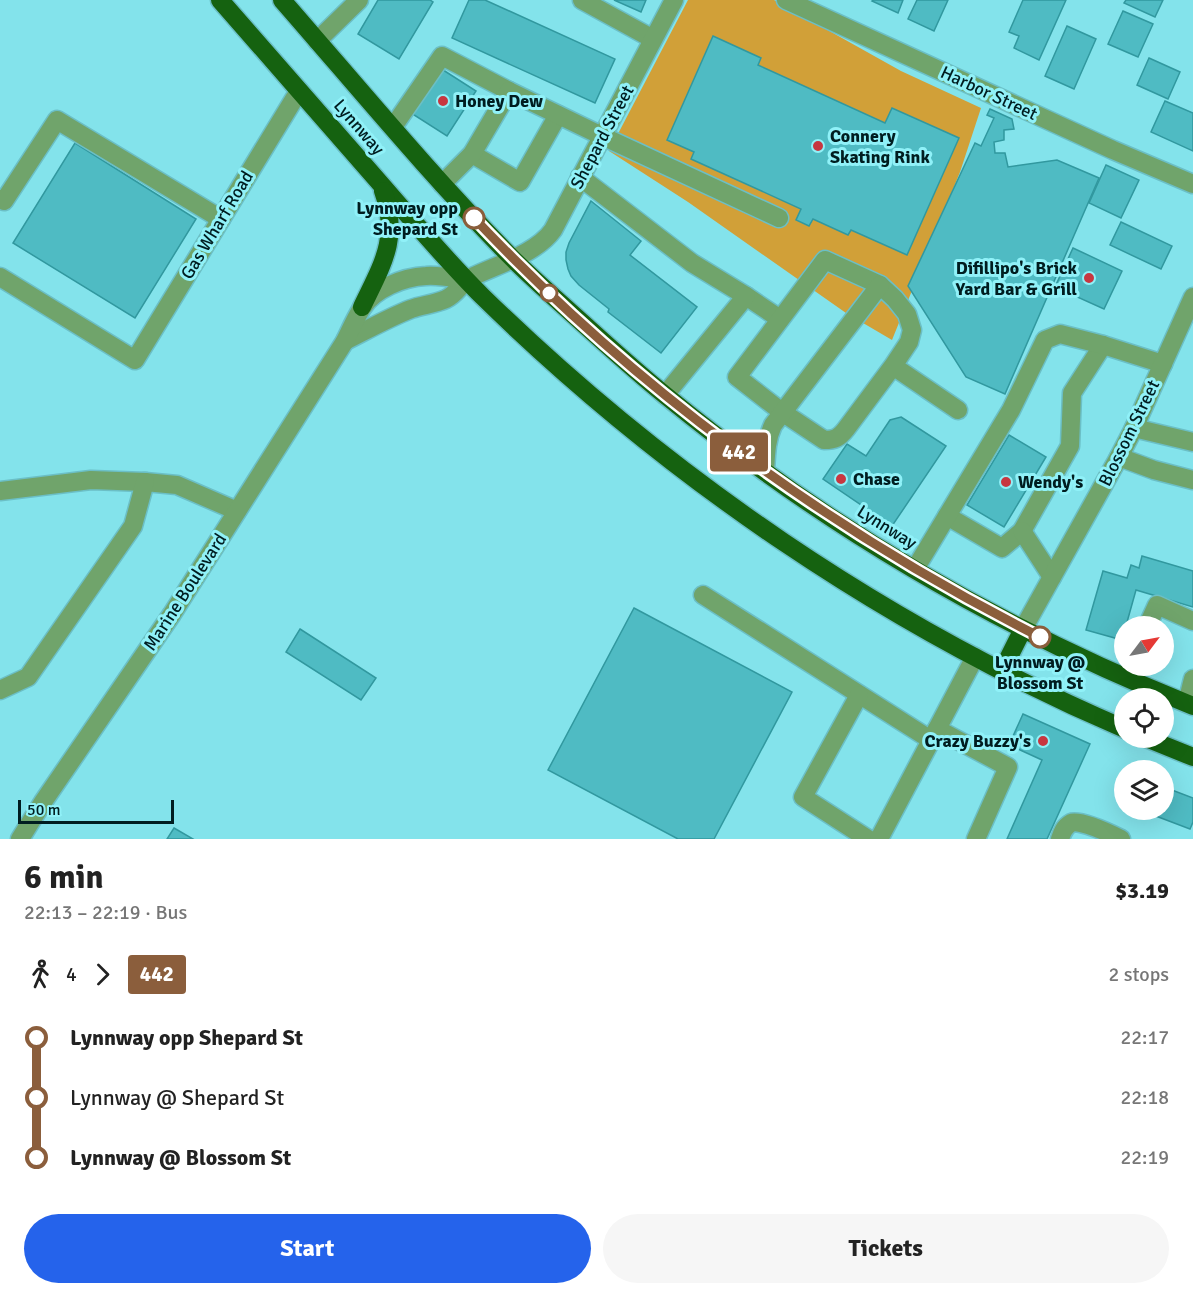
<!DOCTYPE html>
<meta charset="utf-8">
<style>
body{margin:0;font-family:Signika,sans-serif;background:#f6f6f6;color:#222;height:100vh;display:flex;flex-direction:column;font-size:22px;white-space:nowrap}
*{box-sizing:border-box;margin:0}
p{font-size:20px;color:#767676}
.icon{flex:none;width:33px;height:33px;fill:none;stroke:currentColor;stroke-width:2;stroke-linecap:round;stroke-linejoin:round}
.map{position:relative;height:839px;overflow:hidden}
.details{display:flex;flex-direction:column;background:#fff;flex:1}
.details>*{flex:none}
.badge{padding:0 12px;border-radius:4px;font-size:21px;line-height:39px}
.needle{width:39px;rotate:58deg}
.buttons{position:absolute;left:1114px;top:616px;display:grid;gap:12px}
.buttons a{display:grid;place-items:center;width:60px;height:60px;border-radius:50%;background:#fff;box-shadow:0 6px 24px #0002;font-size:30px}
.scale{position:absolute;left:18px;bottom:15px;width:156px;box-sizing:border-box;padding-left:6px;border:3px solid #001d20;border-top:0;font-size:16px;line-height:21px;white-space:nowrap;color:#001d20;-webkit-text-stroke:4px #90f1f8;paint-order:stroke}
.map>.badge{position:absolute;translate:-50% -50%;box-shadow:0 0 0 3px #fff}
.legs{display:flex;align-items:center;gap:9px;height:66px;padding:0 24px;font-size:20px}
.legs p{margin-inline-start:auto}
.headline{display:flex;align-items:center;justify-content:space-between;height:102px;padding:0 24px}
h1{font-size:33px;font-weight:700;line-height:45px}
.button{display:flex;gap:12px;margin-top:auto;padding:12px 24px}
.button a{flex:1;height:69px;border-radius:36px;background:#2563eb;color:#fff;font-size:24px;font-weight:700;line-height:69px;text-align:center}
.button a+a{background:#f6f6f6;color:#222}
ul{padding:0 24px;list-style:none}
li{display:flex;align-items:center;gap:21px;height:60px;font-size:22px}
li i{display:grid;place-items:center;width:9px;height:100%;margin:0 8px;background:currentColor}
li i::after{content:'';width:15px;height:15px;margin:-8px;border:4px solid;border-radius:50%;background:#fff}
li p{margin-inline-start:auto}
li:first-child i{background:linear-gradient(#0000 50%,currentColor 0)}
li:last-child i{background:linear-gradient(currentColor 50%,#0000 0)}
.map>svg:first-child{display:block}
</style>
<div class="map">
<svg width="1193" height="839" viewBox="0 0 1193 839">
<rect width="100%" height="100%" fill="#83e3eb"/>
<path fill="#d1a038" d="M688,0H774L901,71L981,108L960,172L892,340L846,313L688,202L609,151Z"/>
<g fill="#4fbbc3" stroke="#31989f" stroke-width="1.5">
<path d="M378,0H430L433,2L399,59L358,34Z"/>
<path d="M469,0H485L615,59L595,103L452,38Z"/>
<path d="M614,0H646L641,12Z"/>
<path d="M873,0H903L898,13L872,1Z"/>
<path d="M917,0H948L934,31L908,19Z"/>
<path d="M1023,0H1066L1039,60L1014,48L1019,36L1009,32Z"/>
<path d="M1126,0H1163L1155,17L1124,3Z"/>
<path d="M1123,11L1153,24L1138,57L1108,44Z"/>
<path d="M1067,26L1096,39L1074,89L1045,76Z"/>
<path d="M713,36L761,58L758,65L885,123L892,108L959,138L907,255L851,230L848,235L813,219L809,226L796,220L801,209L691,159L694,152L667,140Z"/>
<path d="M1149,58L1180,72L1168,99L1137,85Z"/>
<path d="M440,68L476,91L447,136L411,113Z"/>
<path d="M1165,101L1193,113V151L1151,132Z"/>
<path d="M990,109L1012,119L1014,129L1004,130V140L994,142L995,153H1005L1008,167L1057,160L1099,178L1005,394L966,377L908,286L975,143L981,146L994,118L987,115Z"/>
<path d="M75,143L196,219L135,318L13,243Z"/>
<path d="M1106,165L1139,180L1121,218L1089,203Z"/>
<path d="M591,201L641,241L630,255L697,307L661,353L608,312L609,309L579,285L571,276L568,269L566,260V252L569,243Z"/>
<path d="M1121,222L1172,246L1161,269L1110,245Z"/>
<path d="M1073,248L1122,271L1104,309L1055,287Z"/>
<path d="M901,417L946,446L892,526L823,479L847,444L866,456L890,420Z"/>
<path d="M1009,435L1046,457L1004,527L967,505Z"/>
<path d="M1142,556L1193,571V607L1136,590L1122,640L1086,630L1103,571L1127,578L1131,565L1139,568Z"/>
<path d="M634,608L792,692L714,839H678L548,770Z"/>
<path d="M300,629L376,678L361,700L286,652Z"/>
<path d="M1023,714L1090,744L1047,839H1007L1042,760L1009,745Z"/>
<path d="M1164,787L1193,798V822L1190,829L1140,810H1164Z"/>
<path d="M174,828L193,839H167Z"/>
</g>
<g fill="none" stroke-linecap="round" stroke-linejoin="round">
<g stroke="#6bbfc6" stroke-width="21">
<g id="minor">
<path d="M582,0L653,39"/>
<path d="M786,0L1113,150L1193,184"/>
<path d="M317,41L359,0"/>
<path d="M393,127L442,56L509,91"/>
<path d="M472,154L520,182L558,115"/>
<path d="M580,177L692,263L746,296L780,319"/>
<path d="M442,184L472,154L509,91L602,136L779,218"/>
<path d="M0,199L4,201L57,120L221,219"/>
<path d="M0,277L135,360L299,91"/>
<path d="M345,341C367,330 388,318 411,309C422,305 435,304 446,299C457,294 461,283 470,278C496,265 536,254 553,230L674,0"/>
<path d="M893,366L846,429C839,438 835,440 824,440L782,412L737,377L825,260L880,285L895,299L907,314L912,330L909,342L893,366L958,410"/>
<path d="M665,395L746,296"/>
<path d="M1134,428L1193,442"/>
<path d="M1119,457L1154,470L1193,480"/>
<path d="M765,472C766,455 766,440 773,425L880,285"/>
<path d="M0,491L91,480L145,482L177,485L237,511"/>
<path d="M947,516L1002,548L1022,531L1070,446L1072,393L1103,345"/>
<path d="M1022,531L1052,577"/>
<path d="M915,569L1011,410L1045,340L1060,334L1103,345L1163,364"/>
<path d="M703,595L931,740"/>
<path d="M1147,627L1157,605L1193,621"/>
<path d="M1023,629L1119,457L1134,428L1193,297"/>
<path d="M0,690L28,677L133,526L145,482"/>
<path d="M859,695L803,797L868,839"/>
<path d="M1187,703L1193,679"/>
<path d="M937,729L1008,767L976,839"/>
<path d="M20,839L43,802L172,614L345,341C350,331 355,319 362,308C374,289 403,277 426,276C440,275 453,278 467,280"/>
<path d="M879,839L975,657"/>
<path d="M1060,839C1062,833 1064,827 1071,823C1080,819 1111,834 1121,839"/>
</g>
</g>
<g stroke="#6bbfc6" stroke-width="21">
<g id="highway">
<path d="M220,0C273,61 326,121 379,182C413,221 446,260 482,296C667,477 887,627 1125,729"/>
<path d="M282,0C358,87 431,176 512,258C533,279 555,298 577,318C606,344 634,370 665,395C823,525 1003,630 1193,706"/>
<path d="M362,307C382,265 400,238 383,191"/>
<path d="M1002,671L1023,629"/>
<path d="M1146,738L1193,757"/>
</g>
</g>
<use href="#minor" stroke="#70a46b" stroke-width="18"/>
<use href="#highway" stroke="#156210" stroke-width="18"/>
</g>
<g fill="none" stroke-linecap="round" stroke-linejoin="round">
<g stroke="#fff" stroke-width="14">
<path id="line-1" d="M474,218C637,390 829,530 1040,637"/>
</g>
<use href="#line-1" stroke="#8b5e3c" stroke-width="9"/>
</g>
<g fill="#c73740" stroke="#90f1f8" stroke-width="2">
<circle cx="443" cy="101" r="6"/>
<circle cx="818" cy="146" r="6"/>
<circle cx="1089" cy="278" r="6"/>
<circle cx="841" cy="479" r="6"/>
<circle cx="1006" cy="482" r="6"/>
<circle cx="1043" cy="741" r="6"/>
</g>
<g fill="#fff" stroke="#8b5e3c" stroke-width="3">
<circle cx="474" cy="218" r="10"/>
<circle cx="549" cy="293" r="8"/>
<circle cx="1040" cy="637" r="10"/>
</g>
<g text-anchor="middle" stroke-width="6" stroke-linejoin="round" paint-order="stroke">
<g font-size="18" fill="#001d20" stroke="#90f1f8">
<text transform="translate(989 93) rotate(25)" y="6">Harbor Street</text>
<text transform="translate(359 127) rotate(49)" y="6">Lynnway</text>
<text transform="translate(602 137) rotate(-62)" y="6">Shepard Street</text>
<text transform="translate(217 225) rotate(-59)" y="6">Gas Wharf Road</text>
<text transform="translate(1129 433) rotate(-64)" y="6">Blossom Street</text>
<text transform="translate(887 527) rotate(32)" y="6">Lynnway</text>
<text transform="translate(185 592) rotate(-57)" y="6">Marine Boulevard</text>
</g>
<g font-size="18" font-weight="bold" fill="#001d20" stroke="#90f1f8" text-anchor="start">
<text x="455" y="107">Honey Dew</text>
<text x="830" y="142">Connery<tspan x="830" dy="21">Skating Rink</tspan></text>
<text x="1077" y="274" text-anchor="end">Difillipo's Brick<tspan x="1077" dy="21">Yard Bar &amp; Grill</tspan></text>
<text x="853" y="485">Chase</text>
<text x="1018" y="488">Wendy's</text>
<text x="1031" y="747" text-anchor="end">Crazy Buzzy's</text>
</g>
<g font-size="18" font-weight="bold" fill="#001d20" stroke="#90f1f8" text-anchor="end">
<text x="458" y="214">Lynnway opp<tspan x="458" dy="21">Shepard St</tspan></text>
<text x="1040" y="668" text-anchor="middle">Lynnway @<tspan x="1040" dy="21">Blossom St</tspan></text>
</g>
</g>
</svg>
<div class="buttons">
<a><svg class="needle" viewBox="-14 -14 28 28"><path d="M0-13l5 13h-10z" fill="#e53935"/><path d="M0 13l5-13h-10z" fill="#767676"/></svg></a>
<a><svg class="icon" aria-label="locate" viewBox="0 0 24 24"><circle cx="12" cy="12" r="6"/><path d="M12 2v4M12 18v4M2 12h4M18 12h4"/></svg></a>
<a><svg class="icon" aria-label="layers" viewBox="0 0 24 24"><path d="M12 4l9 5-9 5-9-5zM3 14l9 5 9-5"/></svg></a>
</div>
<div class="scale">50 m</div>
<b class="badge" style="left:739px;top:452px;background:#8b5e3c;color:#fff">442</b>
</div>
<section class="details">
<div class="headline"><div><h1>6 min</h1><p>22:13 – 22:19 · Bus</p></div><b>$3.19</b></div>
<div class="legs"><svg class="icon" aria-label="walk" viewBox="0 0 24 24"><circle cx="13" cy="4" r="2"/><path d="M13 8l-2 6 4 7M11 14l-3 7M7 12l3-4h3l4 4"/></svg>4<svg class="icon" aria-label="forward" viewBox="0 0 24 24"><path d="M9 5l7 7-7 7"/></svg><b class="badge" style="background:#8b5e3c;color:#fff">442</b><p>2 stops</p></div>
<ul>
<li><i style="color:#8b5e3c"></i><b>Lynnway opp Shepard St</b><p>22:17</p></li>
<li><i style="color:#8b5e3c"></i><span>Lynnway @ Shepard St</span><p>22:18</p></li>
<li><i style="color:#8b5e3c"></i><b>Lynnway @ Blossom St</b><p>22:19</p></li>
</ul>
<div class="button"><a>Start</a><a>Tickets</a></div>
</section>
